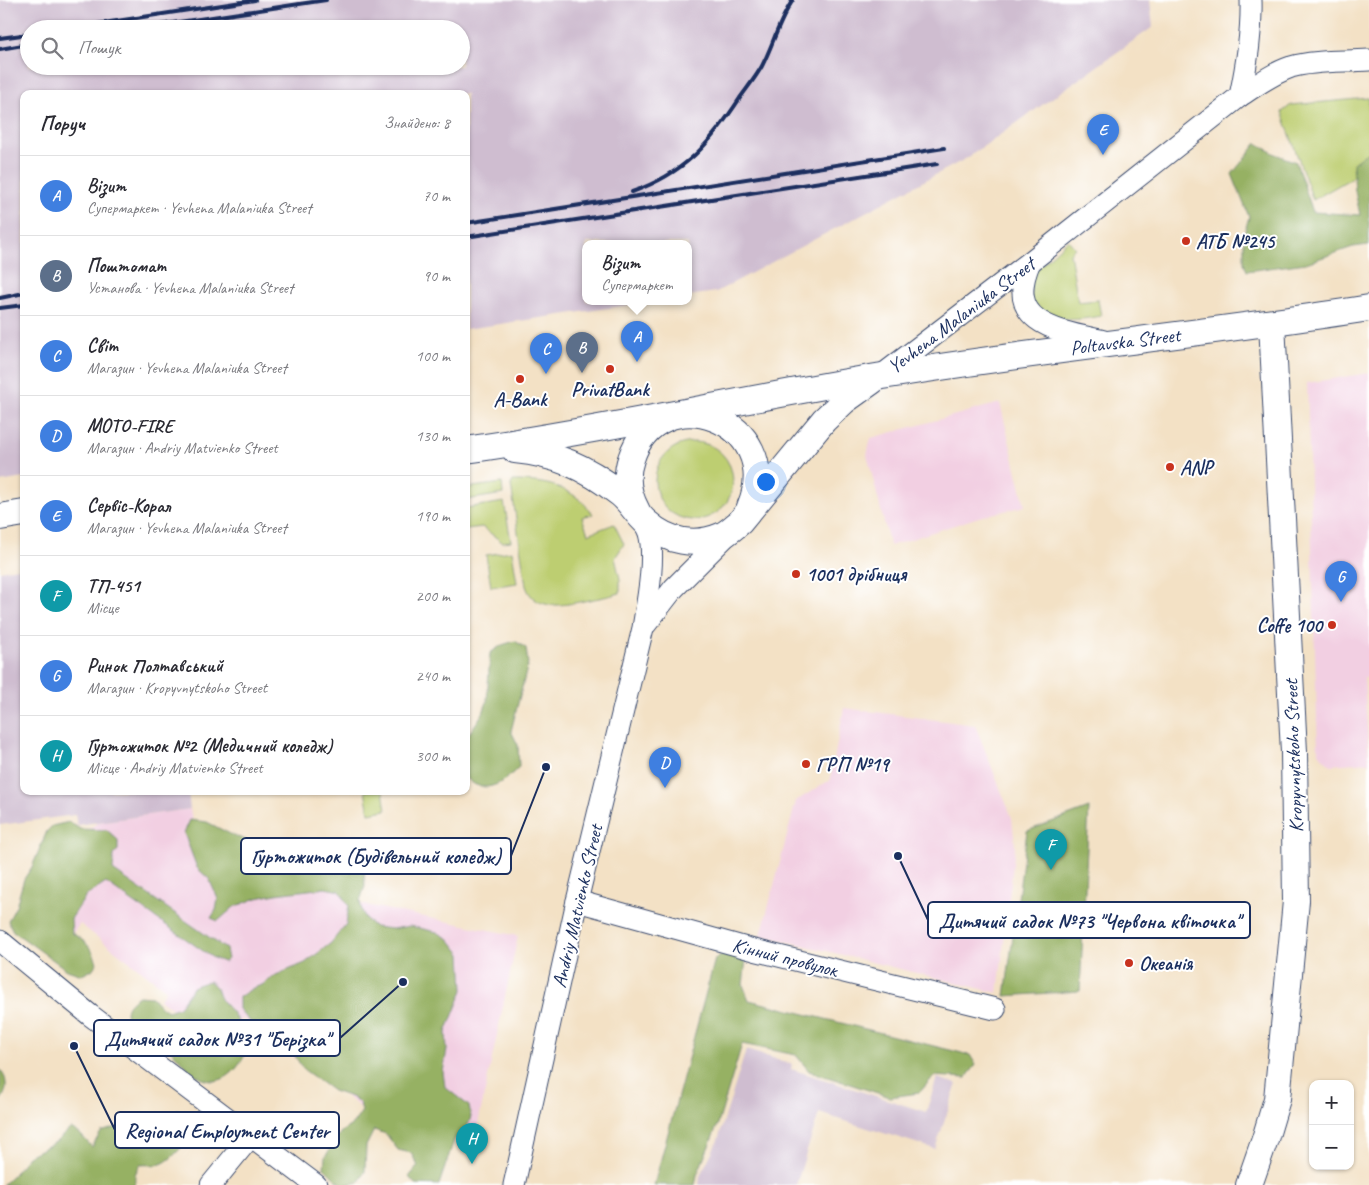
<!DOCTYPE html>
<html lang="uk">
<meta charset="utf-8">
<style>
:root{--surface:#fff;--page:#f2f2f3;--text:#2b2b33;--muted:#7c7c81;--line:#e1e1e2;--accent:#0b8043}
body{margin:0;font-family:Caveat,sans-serif;background:var(--page);color:var(--text)}
.controls{position:absolute;right:15px;bottom:15px;display:grid;overflow:hidden;border-radius:10px;box-shadow:0 1px 4px #0004}
.controls button{width:45px;height:45px;display:grid;place-items:center;padding:0;border:0;border-bottom:1px solid var(--line);background:var(--surface);color:var(--text);font:25px sans-serif}
.you{position:absolute;left:765px;top:481px;width:18px;height:18px;margin:-12px;border:4px solid #fff;border-radius:50%;background:#1a73e8;box-shadow:0 0 0 8px #1a73e833}
.badge{display:grid;place-items:center;width:32px;height:32px;border-radius:50%;background:var(--accent);color:#fff;font-size:16px;font-weight:700}
.pin{position:absolute;translate:-50% -41px;filter:drop-shadow(0 1px 2px #0008)}
.pin::after{content:'';position:absolute;top:26px;width:18px;height:15px;background:inherit;clip-path:polygon(0 0,100% 0,50% 100%)}
.popup{position:absolute;left:582px;top:240px;width:110px;height:65px;box-sizing:border-box;display:grid;place-content:center;border-radius:10px;background:var(--surface);filter:drop-shadow(0 1px 4px #0005);font-size:16px;white-space:nowrap;color:var(--muted)}
.popup b{font-size:19px;color:var(--text)}
.popup::after{content:'';position:absolute;left:50%;top:100%;margin-left:-10px;border:10px solid transparent;border-top-color:var(--surface)}
.list{margin:0;padding:0;list-style:none}
h2{display:flex;justify-content:space-between;align-items:center;height:65px;margin:0;padding:0 20px;font-size:21px}
h2 small{font-size:16px;font-weight:400;color:var(--muted)}
.list li{display:grid;grid-template-columns:32px 1fr auto;gap:15px;align-items:center;box-sizing:border-box;height:80px;padding:0 20px;border-top:1px solid var(--line)}
.list b{display:block;font-size:19px;white-space:nowrap}
.list p{margin:0;font-size:16px;white-space:nowrap;color:var(--muted)}
.list em{font-size:16px;font-style:normal;color:var(--muted)}
.icon{flex:none;width:28px;height:28px;fill:none;stroke:currentColor;stroke-width:2;stroke-linecap:round;stroke-linejoin:round}
.map{position:relative;flex:none;width:1369px;height:1185px;overflow:hidden}
.search{position:absolute;background:var(--surface);box-shadow:0 1px 4px #0004;left:20px;top:20px;width:450px;height:55px;display:flex;align-items:center;gap:12px;box-sizing:border-box;padding:0 18px;border-radius:28px;color:var(--muted);font-size:19px}
.panel{position:absolute;background:var(--surface);box-shadow:0 1px 4px #0004;left:20px;top:90px;width:450px;height:705px;border-radius:10px}
.map>svg:first-child{display:block}
</style>
<div class="map">
<svg width="1369" height="1185" viewBox="0 0 1369 1185">
<rect width="100%" height="100%" fill="#fff"/>
<filter id="ink" filterUnits="userSpaceOnUse"><feTurbulence type="fractalNoise" baseFrequency=".02" numOctaves="2"/><feDisplacementMap in="SourceGraphic" scale="10" xChannelSelector="R" yChannelSelector="G"/><feConvolveMatrix kernelMatrix="1 2 1 2 8 2 1 2 1" color-interpolation-filters="sRGB"/></filter>
<filter id="wash" filterUnits="userSpaceOnUse"><feTurbulence type="fractalNoise" baseFrequency=".0096" numOctaves="4" result="noise"/><feDisplacementMap in="SourceGraphic" scale="20" xChannelSelector="R" yChannelSelector="G"/><feGaussianBlur stdDeviation="1.12" result="paint"/><feColorMatrix in="noise" values="0 0 0 0 0 0 0 0 0 0 0 0 0 0 0 0 0 1.4 0 .05"/><feComposite in="paint" operator="in"/></filter>
<g filter="url(#wash)">
<rect width="100%" height="100%" fill="#f3e1c5"/>
<g fill="#f2cfe2">
<path d="M1369,373V677L1364,678L1369,762L1331,765L1318,753L1307,383Z"/>
<path d="M1000,403L1025,506L979,517L890,546L867,455L871,438Z"/>
<path d="M844,708L975,725L1012,818L1015,847L998,993L761,935L796,801L830,780Z"/>
<path d="M190,809L200,857L336,865L356,903L518,936L475,1138L372,1116L242,1018L211,1057L178,1013L160,999L167,990L80,924L72,934L25,897L72,840L99,822Z"/>
</g>
<g fill="#cfbdd0" fill-rule="evenodd">
<path d="M0,0H1150L1153,27L967,158L716,292L688,296V243H586V301H656L466,329V94H24V478L0,482ZM29,29H461V66H29Z"/>
<path d="M24,567V791H188L190,809L77,825L75,815L0,825V571Z"/>
<path d="M746,1050L792,1064L791,1069L926,1112L937,1078L957,1084L935,1149L819,1113L796,1185H699L700,1176L718,1140Z"/>
</g>
<g fill="#bdce71" stroke="#6c7e68">
<path d="M1369,98V168L1313,200L1282,112L1291,105Z"/>
<path d="M1068,240L1075,248L1070,253L1078,302L1098,300L1101,316C1072,321 1054,324 1031,301V274Z"/>
<circle cx="694" cy="481" r="39"/>
<path d="M513,481C546,481 572,486 593,514L582,517L588,534L614,524L624,544L615,558L620,579V593C610,596 599,598 589,600C568,604 535,614 526,586L511,485Z"/>
<path d="M502,483L503,494L466,500V488Z"/>
<path d="M504,502L511,541L502,542L482,527L466,529V508Z"/>
<path d="M512,551L517,583L491,587L486,555Z"/>
<path d="M365,791H383L386,810L369,813Z"/>
</g>
<g fill="#96b163" stroke="#587060">
<path d="M1257,143L1275,154L1296,162L1313,212L1360,215L1355,191L1353,163L1368,152H1369V245L1353,247L1306,263L1247,271L1244,263V234L1249,217L1232,174Z"/>
<path d="M515,641L526,648L528,664L511,731L518,745L519,767C508,778 493,792 476,785C473,784 469,780 466,778V738L483,713L487,702L490,653L502,645Z"/>
<path d="M1089,808L1080,991L1005,996L1027,831Z"/>
<path d="M190,820L207,822L232,835L262,846L306,851L337,852L355,858L364,867L365,886L360,901L362,911L366,919L375,927L392,929L410,926L437,932L449,939L461,954L463,990L446,1032L447,1050L443,1072L445,1087L469,1106L471,1117L468,1125L454,1140L439,1185L415,1184L409,1177L418,1166L411,1153L398,1150L386,1134L374,1130L366,1146L365,1171L359,1182L344,1185L335,1179L324,1168L325,1157L341,1132L353,1124L362,1111L360,1103L351,1097L333,1091L303,1069L292,1051L282,1038L268,1029L249,1021L239,1009V997L253,988L262,985L276,975L305,963L331,943L346,924L349,906L340,891L325,888L276,894L257,898L234,907L218,921L211,918L216,910L218,899L209,879L197,868L184,833Z"/>
<path d="M69,822L80,829L107,830L118,840V850L114,855L113,870L226,949L228,959L224,962L213,958L106,883L86,896L71,919L72,933C85,941 93,948 97,963L92,970L82,975L67,970L13,931L8,921L16,906L24,879L32,867L47,831L52,826Z"/>
<path d="M731,950L746,960L743,985L749,1000L970,1055L976,1065L966,1078L934,1076L919,1093L890,1097L809,1071L796,1055L742,1044L718,1124L697,1175L695,1185H654L715,959Z"/>
<path d="M209,981C221,989 216,992 223,1002C226,1006 230,1009 233,1013C237,1020 241,1027 244,1033C250,1042 246,1054 241,1062C235,1071 226,1080 214,1081C191,1081 183,1058 166,1047C156,1040 127,1028 126,1013C126,1004 133,1000 139,996L152,997L160,1006L168,1011L179,1007L194,986Z"/>
<path d="M0,1069C8,1078 8,1092 0,1101Z"/>
<path d="M179,1110C188,1115 193,1119 195,1129C188,1140 173,1160 161,1164C155,1166 146,1164 140,1165L135,1174V1185H2L16,1172L28,1156L56,1142L71,1128L80,1134L92,1147L101,1132L123,1125L133,1129L143,1138L152,1141C165,1132 164,1115 179,1110Z"/>
</g>
</g>
<g filter="url(#ink)">
<g fill="none" stroke-linecap="round" stroke-linejoin="round">
<g stroke="#3b4a6d" stroke-width="23">
<g id="minor">
<path d="M1240,96C1247,63 1252,33 1251,0"/>
<path d="M1030,262C1003,324 1058,331 1104,341"/>
<path d="M881,376L1030,262L1240,96C1257,85 1273,73 1291,67C1315,60 1344,62 1369,60"/>
<path d="M646,624L674,588L728,534"/>
<path d="M577,901L754,950L995,1009"/>
<path d="M0,941L90,1015L316,1185"/>
<path d="M211,1185L251,1136"/>
<path d="M514,1185L577,901L643,628C647,603 656,557 649,533C647,527 643,521 640,516"/>
</g>
</g>
<g stroke="#3b4a6d" stroke-width="28">
<g id="major">
<path d="M466,450C606,430 743,399 882,376C1044,349 1207,334 1369,308"/>
<path d="M515,450C556,454 586,467 619,493C630,501 636,514 647,523C668,542 695,547 721,536C728,533 734,527 740,522L824,420L844,401L872,381"/>
<path d="M637,511C628,495 625,476 631,459C658,373 787,420 750,507"/>
<path d="M0,517L24,513"/>
<path d="M1249,1185L1265,1139L1277,1099L1296,901L1294,752L1272,323"/>
</g>
</g>
<use href="#minor" stroke="#fff" stroke-width="21"/>
<use href="#major" stroke="#fff" stroke-width="26"/>
<g stroke="#1b2f5e" stroke-width="4">
<path d="M64,29L255,0"/>
<path d="M133,29L326,0"/>
<path d="M0,38L29,34"/>
<path d="M0,49L29,44"/>
<path d="M632,192C685,173 710,144 740,98C747,88 756,77 762,66C773,45 779,20 793,0"/>
<path d="M466,223L944,148"/>
<path d="M466,237L937,164"/>
<path d="M0,298L24,293"/>
<path d="M0,308L24,305"/>
</g>
</g>
</g>
<g fill="#c8321e" stroke="#fff" stroke-width="2">
<circle cx="1186" cy="241" r="5"/>
<circle cx="610" cy="369" r="5"/>
<circle cx="520" cy="379" r="5"/>
<circle cx="1170" cy="467" r="5"/>
<circle cx="796" cy="574" r="5"/>
<circle cx="1332" cy="625" r="5"/>
<circle cx="806" cy="764" r="5"/>
<circle cx="1129" cy="963" r="5"/>
</g>
<g text-anchor="middle" stroke-width="4" stroke-linejoin="round" paint-order="stroke">
<g font-size="20" font-weight="bold" fill="#1b2f5e" stroke="#fff" text-anchor="start">
<text x="1196" y="248">АТБ №245</text>
<text x="610" y="396" text-anchor="middle">PrivatBank</text>
<text x="520" y="406" text-anchor="middle">A-Bank</text>
<text x="1180" y="474">ANP</text>
<text x="806" y="581">1001 дрібниця</text>
<text x="1322" y="632" text-anchor="end">Coffe 100</text>
<text x="816" y="771">ГРП №19</text>
<text x="1139" y="970">Океанія</text>
</g>
<g font-size="20" fill="#1b2f5e" stroke="#fff">
<text transform="translate(961 315) rotate(-37)" y="7">Yevhena Malaniuka Street</text>
<text transform="translate(1125 341) rotate(-7)" y="7">Poltavska Street</text>
<text transform="translate(1293 756) rotate(-92)" y="7">Kropyvnytskoho Street</text>
<text transform="translate(577 906) rotate(-77)" y="7">Andriy Matvienko Street</text>
<text transform="translate(785 957) rotate(14)" y="7">Кінний провулок</text>
</g>
</g>
<path fill="none" stroke="#1b2f5e" stroke-width="2" d="M546 767L511 856M898 856L928 920M403 982L340 1038M74 1046L115 1130"/>
<g fill="#1b2f5e" stroke="#fff" stroke-width="2">
<circle cx="546" cy="767" r="5"/>
<circle cx="898" cy="856" r="5"/>
<circle cx="403" cy="982" r="5"/>
<circle cx="74" cy="1046" r="5"/>
</g>
<g fill="#fff" stroke="#1b2f5e" stroke-width="2">
<rect x="241" y="838" width="270" height="36" rx="5"/>
<rect x="928" y="902" width="322" height="36" rx="5"/>
<rect x="94" y="1020" width="246" height="36" rx="5"/>
<rect x="115" y="1112" width="224" height="36" rx="5"/>
</g>
<g font-size="21" text-anchor="middle" font-weight="bold" fill="#1b2f5e">
<text x="376" y="863">Гуртожиток (Будівельний коледж)</text>
<text x="1089" y="928">Дитячий садок №73 "Червона квіточка"</text>
<text x="217" y="1046">Дитячий садок №31 "Берізка"</text>
<text x="227" y="1138">Regional Employment Center</text>
</g>
</svg>
<div class="controls">
<button>+</button>
<button>−</button>
</div>
<div class="you"></div>
<div class="pin badge" style="left:637px;top:362px;background:#3f7fe0">A</div>
<div class="popup"><b>Візит</b>Супермаркет</div>
<div class="pin badge" style="left:582px;top:373px;background:#5c6f8a">B</div>
<div class="pin badge" style="left:546px;top:374px;background:#3f7fe0">C</div>
<div class="pin badge" style="left:665px;top:788px;background:#3f7fe0">D</div>
<div class="pin badge" style="left:1103px;top:155px;background:#3f7fe0">E</div>
<div class="pin badge" style="left:1051px;top:870px;background:#0f9aa8">F</div>
<div class="pin badge" style="left:1341px;top:602px;background:#3f7fe0">G</div>
<div class="pin badge" style="left:472px;top:1164px;background:#0f9aa8">H</div>
<div class="search"><svg class="icon" aria-label="search" viewBox="0 0 24 24"><circle cx="10" cy="10" r="6"/><path d="M15 15l6 6"/></svg>Пошук</div>
<section class="panel">
<h2>Поруч<small>Знайдено: 8</small></h2>
<ul class="list">
<li><span class="badge" style="background:#3f7fe0">A</span><div><b>Візит</b><p>Супермаркет · Yevhena Malaniuka Street</p></div><em>70 m</em></li>
<li><span class="badge" style="background:#5c6f8a">B</span><div><b>Поштомат</b><p>Установа · Yevhena Malaniuka Street</p></div><em>90 m</em></li>
<li><span class="badge" style="background:#3f7fe0">C</span><div><b>Світ</b><p>Магазин · Yevhena Malaniuka Street</p></div><em>100 m</em></li>
<li><span class="badge" style="background:#3f7fe0">D</span><div><b>МОТО-FIRE</b><p>Магазин · Andriy Matvienko Street</p></div><em>130 m</em></li>
<li><span class="badge" style="background:#3f7fe0">E</span><div><b>Сервіс-Корал</b><p>Магазин · Yevhena Malaniuka Street</p></div><em>190 m</em></li>
<li><span class="badge" style="background:#0f9aa8">F</span><div><b>ТП-451</b><p>Місце</p></div><em>200 m</em></li>
<li><span class="badge" style="background:#3f7fe0">G</span><div><b>Ринок Полтавський</b><p>Магазин · Kropyvnytskoho Street</p></div><em>240 m</em></li>
<li><span class="badge" style="background:#0f9aa8">H</span><div><b>Гуртожиток №2 (Медичний коледж)</b><p>Місце · Andriy Matvienko Street</p></div><em>300 m</em></li>
</ul>
</section>
</div>
